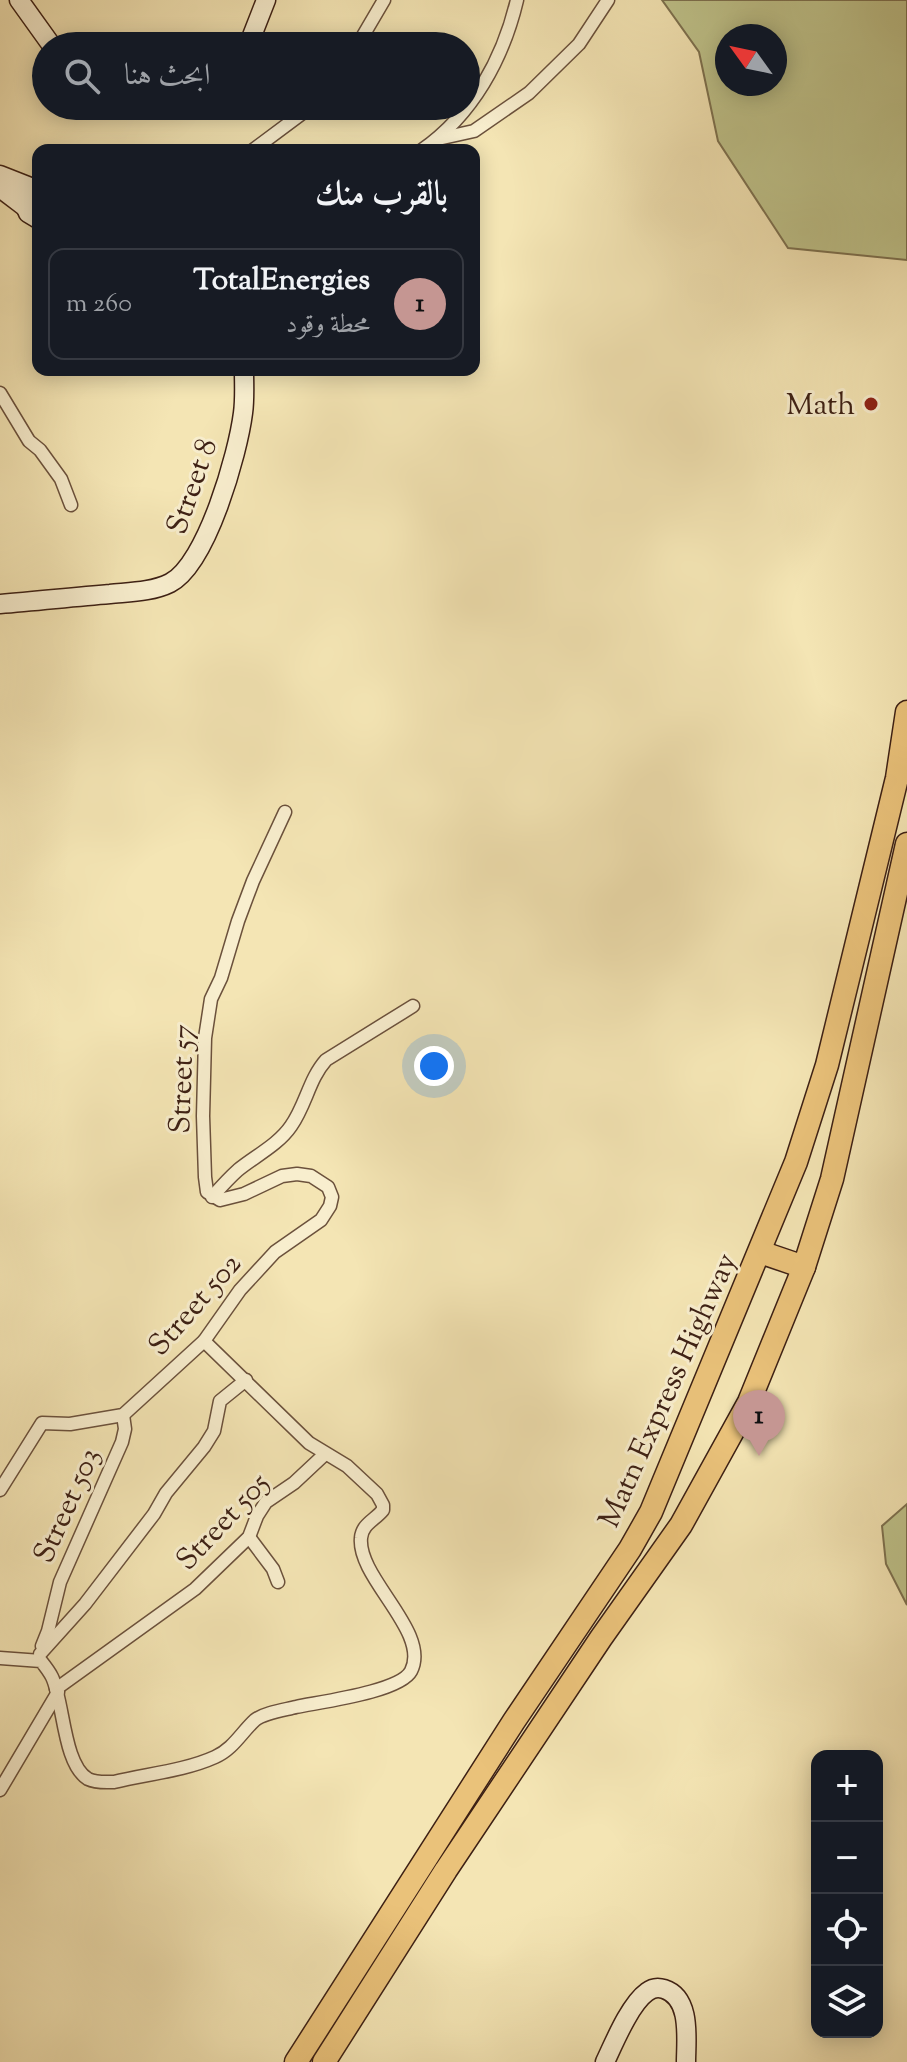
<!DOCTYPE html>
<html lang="ar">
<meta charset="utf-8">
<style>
:root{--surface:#171b24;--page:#20242c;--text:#f1f3f6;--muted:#9ea1a6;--line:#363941;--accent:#c59692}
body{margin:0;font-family:"Sorts Mill Goudy",Amiri,serif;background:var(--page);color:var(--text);direction:rtl}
.controls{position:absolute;right:24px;bottom:24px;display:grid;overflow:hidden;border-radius:16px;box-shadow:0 4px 20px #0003}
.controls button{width:72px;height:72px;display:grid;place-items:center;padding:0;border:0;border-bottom:2px solid var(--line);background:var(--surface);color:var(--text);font:40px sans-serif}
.compass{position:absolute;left:715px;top:24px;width:72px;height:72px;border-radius:50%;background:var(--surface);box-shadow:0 4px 20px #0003;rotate:303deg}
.you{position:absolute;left:434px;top:1066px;width:28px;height:28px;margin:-20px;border:6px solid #fff;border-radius:50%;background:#1a73e8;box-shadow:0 0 0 12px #1a73e833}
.badge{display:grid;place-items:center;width:52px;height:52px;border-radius:50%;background:var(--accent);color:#111;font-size:26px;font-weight:700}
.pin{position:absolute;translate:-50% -66px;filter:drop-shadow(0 2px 4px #0008)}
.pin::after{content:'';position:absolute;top:42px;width:28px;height:24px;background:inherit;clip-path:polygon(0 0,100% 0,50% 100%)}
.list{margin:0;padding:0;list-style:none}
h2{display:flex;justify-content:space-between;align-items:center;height:104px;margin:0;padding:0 32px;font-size:34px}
h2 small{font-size:26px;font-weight:400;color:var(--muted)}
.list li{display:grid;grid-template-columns:52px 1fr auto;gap:24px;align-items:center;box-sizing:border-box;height:112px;margin:0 16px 16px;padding:0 16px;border:2px solid var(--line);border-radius:16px}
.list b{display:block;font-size:30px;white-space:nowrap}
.list p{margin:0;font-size:26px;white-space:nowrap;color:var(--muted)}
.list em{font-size:26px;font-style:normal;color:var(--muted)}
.icon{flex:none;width:44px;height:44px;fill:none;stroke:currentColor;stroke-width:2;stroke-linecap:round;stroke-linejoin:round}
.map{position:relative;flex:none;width:907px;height:2062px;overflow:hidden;direction:ltr}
.search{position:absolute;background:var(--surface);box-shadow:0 4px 20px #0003;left:32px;top:32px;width:448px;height:88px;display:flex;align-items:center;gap:20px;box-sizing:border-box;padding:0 28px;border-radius:44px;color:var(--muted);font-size:30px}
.panel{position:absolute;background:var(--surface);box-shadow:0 4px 20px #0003;left:32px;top:144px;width:448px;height:232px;border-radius:16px;direction:rtl}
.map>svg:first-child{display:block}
</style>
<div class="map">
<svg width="907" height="2062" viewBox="0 0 907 2062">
<rect width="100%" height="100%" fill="#f4e5b4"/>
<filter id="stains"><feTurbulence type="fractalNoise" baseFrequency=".0025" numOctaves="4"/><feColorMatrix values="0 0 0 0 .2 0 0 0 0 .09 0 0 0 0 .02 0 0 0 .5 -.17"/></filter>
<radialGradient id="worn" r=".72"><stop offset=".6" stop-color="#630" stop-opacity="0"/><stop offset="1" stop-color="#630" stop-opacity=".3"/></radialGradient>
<g fill="#bfc38b" stroke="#7e7250" stroke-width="2" fill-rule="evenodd">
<path d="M662,0H907V260L788,248L718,141L699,52ZM727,36H775V84H727Z"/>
<path d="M907,1504V1605L886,1564L882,1526Z"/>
</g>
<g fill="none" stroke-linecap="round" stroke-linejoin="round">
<g stroke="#6b513c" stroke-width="15">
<g id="street">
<path d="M357,46L384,0"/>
<path d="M438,139L474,131L529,93L579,44L608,0"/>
<path d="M253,150L312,106"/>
<path d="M422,150C473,114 503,59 517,0"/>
<path d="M0,393L29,441L40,450L61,479L71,505"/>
<path d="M212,1197C220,1188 229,1178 238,1170C255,1156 278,1145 291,1126C306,1105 309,1079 326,1060L413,1006"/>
<path d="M0,1490L42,1423L70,1424L123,1415L204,1341L240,1290L275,1252L321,1220L330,1206L332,1197L328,1187L311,1176L297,1174L282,1176L244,1194L220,1200L207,1192L205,1177L203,1116L205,1038L211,999L221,978L238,921L253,881L285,812"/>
<path d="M249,1537L273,1569L278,1582"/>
<path d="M42,1646L48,1631L60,1582L122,1442L125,1429L123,1415"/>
<path d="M40,1654L85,1604L154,1514L166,1493L204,1447L214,1431L220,1401L246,1380"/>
<path d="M0,1658L41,1661C45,1666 49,1671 52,1677C64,1702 63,1764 88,1779C96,1783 105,1782 114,1782C146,1774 184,1771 215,1757C233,1749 241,1733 255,1720C264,1713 284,1710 296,1707C319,1702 400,1692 411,1671C431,1632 357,1578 361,1538C362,1524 375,1520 383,1510V1505L377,1494L347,1466L309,1443L204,1341"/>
<path d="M56,1689L195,1589L249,1537L257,1516L266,1502L294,1483L325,1454"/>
<path d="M0,1790L58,1692"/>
</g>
</g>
<g stroke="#3d2014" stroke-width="21">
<g id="secondary">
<path d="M19,0L52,46"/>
<path d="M248,46L266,0"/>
<path d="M0,175L33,188"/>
<path d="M38,186C25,190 22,202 28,213L38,219"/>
<path d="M0,188L25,207"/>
<path d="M0,604C37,601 73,597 110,594C129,592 152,592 170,583C207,564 238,453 243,413C245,399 244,384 244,370"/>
<path d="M605,2062C614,2043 630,2004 647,1992C652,1988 658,1987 664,1989C692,1998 686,2040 686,2062"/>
</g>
</g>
<g stroke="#3d2014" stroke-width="25">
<g id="highway">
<path d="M760,1252L804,1267"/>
<path d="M296,2062L514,1721L630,1549L651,1512L796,1162L827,1065L897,778L907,712"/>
<path d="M324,2062L446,1870L601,1638L681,1525L749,1402L804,1267L832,1179L907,844"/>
</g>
</g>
<use href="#street" stroke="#f8eece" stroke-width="12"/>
<use href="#secondary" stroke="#f8eece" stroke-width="18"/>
<use href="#highway" stroke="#eac27a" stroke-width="22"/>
</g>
<circle fill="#8f2418" stroke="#f8eece" stroke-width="3" cx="871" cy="404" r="8"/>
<g text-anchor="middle" stroke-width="6" stroke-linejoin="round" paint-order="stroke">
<g font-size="30" fill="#3d2014" stroke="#f8eece" text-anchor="end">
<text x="855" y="414">Math</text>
</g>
<g font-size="30" fill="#3d2014" stroke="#f8eece">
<text transform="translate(191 486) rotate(-71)" y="10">Street 8</text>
<text transform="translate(181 1079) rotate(-88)" y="10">Street 57</text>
<text transform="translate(194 1304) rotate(-49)" y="10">Street 502</text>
<text transform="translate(667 1390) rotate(-66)" y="10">Matn Express Highway</text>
<text transform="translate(66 1505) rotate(-66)" y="10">Street 503</text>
<text transform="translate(222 1521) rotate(-47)" y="10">Street 505</text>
</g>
</g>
<rect width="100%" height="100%" filter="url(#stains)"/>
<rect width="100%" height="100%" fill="url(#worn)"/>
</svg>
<div class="controls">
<button>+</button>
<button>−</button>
<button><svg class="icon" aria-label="locate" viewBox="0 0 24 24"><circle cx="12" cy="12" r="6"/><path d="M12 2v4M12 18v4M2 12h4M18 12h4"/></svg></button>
<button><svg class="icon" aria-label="layers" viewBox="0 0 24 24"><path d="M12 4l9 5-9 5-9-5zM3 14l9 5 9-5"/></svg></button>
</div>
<svg class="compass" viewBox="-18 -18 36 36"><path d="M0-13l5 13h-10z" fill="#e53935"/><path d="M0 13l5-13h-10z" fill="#9ea1a6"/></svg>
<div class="you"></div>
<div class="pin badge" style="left:759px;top:1456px">1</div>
<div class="search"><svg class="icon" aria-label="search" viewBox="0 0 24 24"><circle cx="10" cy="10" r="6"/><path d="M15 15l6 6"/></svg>ابحث هنا</div>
<section class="panel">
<h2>بالقرب منك<small></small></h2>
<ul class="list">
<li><span class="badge">1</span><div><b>TotalEnergies</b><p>محطة وقود</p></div><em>260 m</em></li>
</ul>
</section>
</div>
